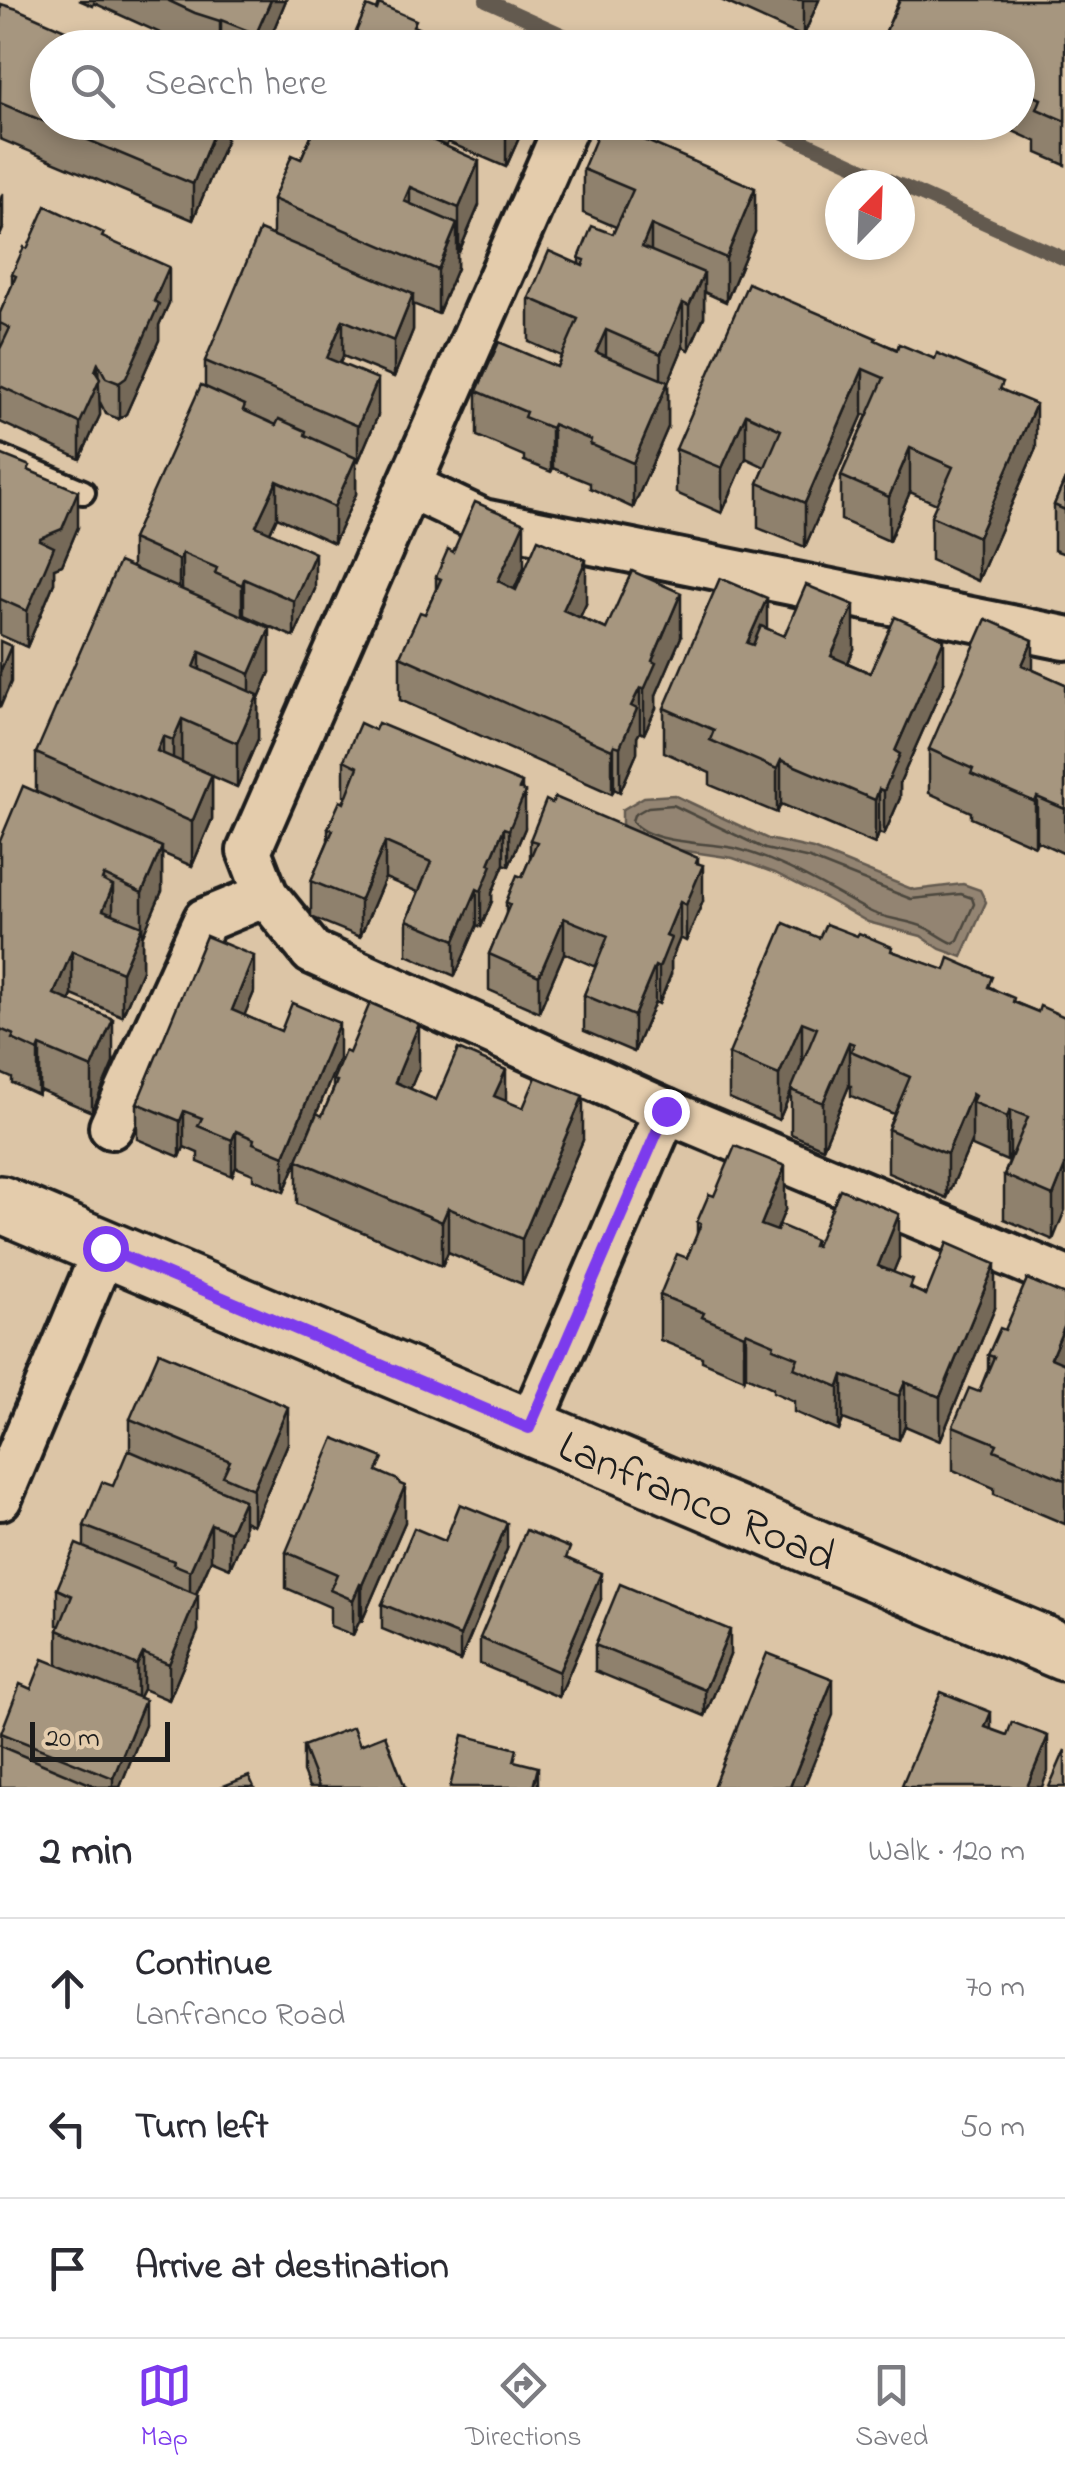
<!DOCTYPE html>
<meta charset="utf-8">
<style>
:root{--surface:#fff;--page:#f2f2f3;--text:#2b2b33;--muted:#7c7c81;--line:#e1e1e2;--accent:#7c3aed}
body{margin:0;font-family:"Indie Flower",sans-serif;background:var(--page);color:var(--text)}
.compass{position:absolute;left:825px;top:170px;width:90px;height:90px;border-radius:50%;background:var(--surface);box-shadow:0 5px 15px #0003;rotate:23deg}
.scale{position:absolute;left:30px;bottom:25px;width:140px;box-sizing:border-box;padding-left:10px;border:5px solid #1c1c1c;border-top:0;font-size:28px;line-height:35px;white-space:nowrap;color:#1c1c1c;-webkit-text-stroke:8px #e4ccac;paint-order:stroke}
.stop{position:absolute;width:30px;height:30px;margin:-22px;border:8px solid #7c3aed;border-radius:50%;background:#fff}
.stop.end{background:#7c3aed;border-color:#fff;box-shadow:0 2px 10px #0008}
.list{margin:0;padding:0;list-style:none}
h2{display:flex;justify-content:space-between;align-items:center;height:130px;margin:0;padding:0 40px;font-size:42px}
h2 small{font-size:32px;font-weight:400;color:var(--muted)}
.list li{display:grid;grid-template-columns:65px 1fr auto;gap:30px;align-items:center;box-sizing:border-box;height:140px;padding:0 40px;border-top:2px solid var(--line)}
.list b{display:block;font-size:38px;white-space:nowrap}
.list p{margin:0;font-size:32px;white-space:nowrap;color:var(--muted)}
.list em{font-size:32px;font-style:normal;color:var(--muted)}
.icon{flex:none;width:55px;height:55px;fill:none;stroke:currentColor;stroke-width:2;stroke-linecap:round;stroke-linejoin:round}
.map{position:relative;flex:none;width:1065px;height:1787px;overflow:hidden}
.search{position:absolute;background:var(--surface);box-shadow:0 5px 15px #0003;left:30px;right:30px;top:30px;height:110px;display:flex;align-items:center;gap:25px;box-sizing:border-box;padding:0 35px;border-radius:55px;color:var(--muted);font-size:38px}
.sheet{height:550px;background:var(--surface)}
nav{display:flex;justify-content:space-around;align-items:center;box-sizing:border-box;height:140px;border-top:2px solid var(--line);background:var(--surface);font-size:28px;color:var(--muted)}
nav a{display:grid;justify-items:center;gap:5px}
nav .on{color:var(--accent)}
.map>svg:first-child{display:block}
</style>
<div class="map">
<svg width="1065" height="1787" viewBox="0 0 1065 1787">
<rect width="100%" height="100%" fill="#dcc5a6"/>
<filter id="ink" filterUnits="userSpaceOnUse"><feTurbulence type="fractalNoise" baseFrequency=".01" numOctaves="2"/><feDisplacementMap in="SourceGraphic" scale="20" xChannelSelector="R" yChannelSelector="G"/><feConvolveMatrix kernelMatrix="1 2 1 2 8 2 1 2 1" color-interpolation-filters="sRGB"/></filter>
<g filter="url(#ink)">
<path fill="#938472" stroke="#635a50" stroke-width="2.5" d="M674,795L768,839L813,849L914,890L963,884L980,890L986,902L962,957L940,949L921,936L868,922L829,900L775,873L733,858L652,846L631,836L622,824V810L644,797Z"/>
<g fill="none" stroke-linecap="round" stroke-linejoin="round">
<path stroke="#4c463e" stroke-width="2.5" d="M673,805L765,849L810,859L911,899L961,894L972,898L974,904L958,940L953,943C943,939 935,932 926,928C907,919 885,920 867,910C824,887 781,860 734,848C707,842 648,844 632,821L634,815L648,807Z"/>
<g stroke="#635a50" stroke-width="14">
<path d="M486,0L592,48"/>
<path d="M760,122L899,185"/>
<path d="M900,185L1065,259"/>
</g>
<g stroke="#1c1c1c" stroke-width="30">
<path id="lane" d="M0,457L83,492"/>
</g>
<g stroke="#1c1c1c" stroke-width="50">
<g id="street">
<path d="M568,122L249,851L266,895L312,952L666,1111L1065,1278"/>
<path d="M409,486L483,521L1065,638"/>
<path d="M111,1127L205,920L266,895"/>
<path d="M529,1428L666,1111"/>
<path d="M0,1498L105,1248"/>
</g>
</g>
<g stroke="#1c1c1c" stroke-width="62">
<path id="secondary" d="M0,1204L1065,1653"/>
</g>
<use href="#lane" stroke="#e4ccac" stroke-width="22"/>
<use href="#street" stroke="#e4ccac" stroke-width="42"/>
<use href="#secondary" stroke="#e4ccac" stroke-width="55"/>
</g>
<g fill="#8f816d" stroke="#1c1c1c" stroke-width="2.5">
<path d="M79,0H286L266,48H193L94,3L93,6Z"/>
<path d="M721,0H819L803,37Z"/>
<path d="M899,0H1065V165L1037,153V142L993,122H1018V48H886V31Z"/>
<path d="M0,5L226,122V141L193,220L0,139Z"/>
<path d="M317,122H526L506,167L448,142L446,146L479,205L459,252H457V268L438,314L413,304V330L394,377L343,356L340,363L378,415L358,462L356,461V494L334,543L277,517L270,533L315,589L294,637L244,615L270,672L258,700V739L237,787L212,776V819L192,866L162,853V891L142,936V970L122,1016L72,995L70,1001L113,1063L92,1112L40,1090L38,1095L12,1083V1078L0,1073V841L36,791V753L132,567V539L205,387V361L273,236V199L301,159Z"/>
<path d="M969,122H986L983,128Z"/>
<path d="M583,169L755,232L726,302L704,292V317L689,350L683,347L668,383V427L633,508L590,488V483L553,468L551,472L524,461V456L477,436V391L557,367L561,356L529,342V298L579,264V258L613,234L616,227L583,213Z"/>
<path d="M104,238L169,303L159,325V340L126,414L119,419L106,414L100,402V415L80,459L0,422V313L12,286V274L27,249Z"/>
<path d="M876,341L1003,390L1036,448L978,581L931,560V516L937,504L910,492L889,541L841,520V476L867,415L863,414L805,547L758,528V483L765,467L746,458L722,513L676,493V449Z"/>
<path d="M0,454L30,471L78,527L62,565L54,568V583L27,647L0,635Z"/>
<path d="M1065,479V554L1054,550V505Z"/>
<path d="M453,552L524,567L514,589L586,604L580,617L606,629L681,637L656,695V708L644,734L640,732L637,737V753L620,792L614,789L612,794L400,700V656L425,614L436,589V577Z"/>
<path d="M767,629L784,636L854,649L848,663L870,673L944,683L900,782V798L884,835L879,833L875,844L781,804L777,813L710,785V773L664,752V708Z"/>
<path d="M1033,670L1065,684V854L1037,841L1035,846L971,818V812L929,793V749Z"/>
<path d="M344,760L522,790L525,828L509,866L504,864L492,893V901L481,927L477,925L455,976L407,955V920L418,892L385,878L360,937L311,917V881L328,841V828L346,797L344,796Z"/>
<path d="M530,840L698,863L703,901L686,941L680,938L671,960V974L659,1004L655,1002L634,1052L584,1031V995L596,967L564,953L539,1012L489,990V954L506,915V902L522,877L530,858Z"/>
<path d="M819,938L892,951L992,988L1014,1002L1038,1012L1065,1017L1053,1240L1004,1219V1175L1012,1155L1010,1154L1007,1161L972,1146V1140L947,1198L888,1173V1129L894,1114L851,1096V1086H849L823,1148L791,1134V1092L779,1120L729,1098V1054Z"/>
<path d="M254,992L244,1015L339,1059L284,1192L253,1179V1174L236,1167L232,1176L198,1162V1153L184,1147L180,1157L137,1139V1103Z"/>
<path d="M419,1068L410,1089L436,1100L506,1101L583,1140L522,1284L448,1252L442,1266L297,1204V1160L322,1116L333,1090V1080Z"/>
<path d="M714,1196L785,1210L776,1231L815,1246L899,1258L893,1272L913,1289L926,1295L995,1308L940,1441L905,1426L899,1440L843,1419L839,1431L794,1412V1401L773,1392V1388L746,1376L744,1379L702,1361V1357L660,1340V1295L687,1258L697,1235V1222Z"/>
<path d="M1065,1295V1524L994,1494V1488L953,1470V1426L979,1392L988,1369V1355L1005,1330Z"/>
<path d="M130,1419L288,1443L253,1525L244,1521V1536L230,1568L211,1560L196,1595L198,1631L169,1700L143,1689L139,1697L145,1725L120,1787H0L1,1733L31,1689L58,1665V1630L60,1626L57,1625V1589L84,1547V1526L113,1486L130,1451Z"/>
<path d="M383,1474L405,1522L362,1621L360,1620L353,1635L330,1626V1607L286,1588V1552Z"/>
<path d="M507,1549L460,1661L382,1629V1604Z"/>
<path d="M570,1560L601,1599L559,1697L480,1664V1638Z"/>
<path d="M595,1645L730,1655L705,1716L595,1671Z"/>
<path d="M360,1745L405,1787H309L303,1772V1746Z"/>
</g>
<g fill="#746959" stroke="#1c1c1c" stroke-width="2.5">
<path d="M271,0H286L266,48H256V34Z"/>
<path d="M803,0H819L803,37Z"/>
<path d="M221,20V48H220V21Z"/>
<path d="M218,122H226V141L193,220V184Z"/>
<path d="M437,122H448V142L430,183V139Z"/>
<path d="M526,122L506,167V123Z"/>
<path d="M479,161V205L459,252V208Z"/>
<path d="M410,187V231L404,201Z"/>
<path d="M755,188V232L726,302V258Z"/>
<path d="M3,193V229L0,236V200Z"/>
<path d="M457,224V268L438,314V270Z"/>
<path d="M651,225V269L642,247Z"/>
<path d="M169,267V303L159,325V340L126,414L119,419V383Z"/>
<path d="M704,273V317L689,350V306Z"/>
<path d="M413,294V330L394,377V341Z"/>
<path d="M683,303V347L668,383V427L633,508V463L661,398V354Z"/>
<path d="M343,320V356L327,394V358Z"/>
<path d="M606,330V375L596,352Z"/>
<path d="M98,363L100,415L80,459V423Z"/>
<path d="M863,369V414L805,547V503Z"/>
<path d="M378,379V415L358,462V426Z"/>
<path d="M1036,404V448L978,581V537Z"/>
<path d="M746,414V458L722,513V468Z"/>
<path d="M553,424V468L551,472V428Z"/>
<path d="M910,448V492L889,541V497Z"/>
<path d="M356,458V494L334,543V507Z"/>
<path d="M277,481V517L256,562V526Z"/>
<path d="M78,491V527L62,565L54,568V583L27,647V611L39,540Z"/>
<path d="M524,523V567L498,625V581Z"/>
<path d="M182,553V589L179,596V560Z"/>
<path d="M315,553V589L294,637V601Z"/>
<path d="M586,560V604L563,654V610Z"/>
<path d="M244,579V615L242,621V585Z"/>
<path d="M681,593V637L656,695V708L644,734V690L652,661Z"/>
<path d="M767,598V642L747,687V643Z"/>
<path d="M854,605V649L831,700V656Z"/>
<path d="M270,628V672L258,700V739L237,787V743L250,714V674Z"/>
<path d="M944,639V683L900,782V798L884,835V791L895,751Z"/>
<path d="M1033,640V684L1022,665Z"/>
<path d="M11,646V682L0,708V672Z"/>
<path d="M200,652V696L194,667Z"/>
<path d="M640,688V732L637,737V753L620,792V747L631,706Z"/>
<path d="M182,719V763L173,784V740Z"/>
<path d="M163,736V780L157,751Z"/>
<path d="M614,745V789L612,794V750Z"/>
<path d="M781,760V804L777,813V769Z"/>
<path d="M212,775V819L192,866V822Z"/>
<path d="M522,783V800L525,792V828L509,866V830Z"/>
<path d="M879,789V833L875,844V800Z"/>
<path d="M1037,797V841L1035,846V802Z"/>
<path d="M504,828V864L492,893V901L481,927V891L489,864Z"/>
<path d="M385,842V878L360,937V901Z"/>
<path d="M162,847V891L142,937V893Z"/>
<path d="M698,858V876L703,865V901L686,941V905Z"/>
<path d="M104,875V908L113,886V930L103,954L102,880Z"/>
<path d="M477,889V925L455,976V940Z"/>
<path d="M680,902V938L671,960V974L659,1004V968L666,936Z"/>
<path d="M564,918V953L539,1012V976Z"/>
<path d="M142,926V970L122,1016V972Z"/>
<path d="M72,951V995L54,1038V994Z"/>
<path d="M254,956V992L232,1046V1010Z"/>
<path d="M655,966V1002L634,1052V1016Z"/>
<path d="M113,1019V1063L92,1112V1068Z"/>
<path d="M802,1022V1066L779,1120V1075Z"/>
<path d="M339,1023V1059L284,1192V1156Z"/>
<path d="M419,1024V1068L395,1126V1082Z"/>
<path d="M849,1042V1086L823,1148V1103Z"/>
<path d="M40,1046V1090L38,1095V1051Z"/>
<path d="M506,1070V1114L494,1096Z"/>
<path d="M972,1094V1140L947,1198V1154Z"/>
<path d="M583,1096V1140L522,1284V1239Z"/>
<path d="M1010,1110V1154L1007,1161V1117Z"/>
<path d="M184,1111V1147L180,1157V1121Z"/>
<path d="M236,1131V1167L232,1176V1140Z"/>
<path d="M785,1166V1210L761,1269V1225Z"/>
<path d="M1065,1166V1210L1053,1240V1196Z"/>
<path d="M448,1208V1252L442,1266V1222Z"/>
<path d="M899,1214V1258L878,1310V1266Z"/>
<path d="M995,1264V1308L940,1441V1397Z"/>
<path d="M1065,1325V1369L1051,1358Z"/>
<path d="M746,1332V1376L744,1379V1335Z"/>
<path d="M843,1375V1419L839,1431V1387Z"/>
<path d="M905,1382V1426L899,1440V1396Z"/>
<path d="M288,1407V1443L253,1525V1489Z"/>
<path d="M405,1486V1522L362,1621V1585Z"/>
<path d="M244,1500V1536L230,1568V1532Z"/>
<path d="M507,1523V1549L460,1661V1636Z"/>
<path d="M211,1524V1560L190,1607V1571Z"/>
<path d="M601,1573V1599L559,1697V1672Z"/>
<path d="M360,1584V1620L353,1635V1600Z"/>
<path d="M198,1595V1631L169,1700V1664Z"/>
<path d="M730,1630V1655L705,1716V1690Z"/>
<path d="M143,1653V1689L137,1701V1665Z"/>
<path d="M833,1679V1715L804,1787H790Z"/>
<path d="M145,1700V1725L120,1787H113V1778Z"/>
<path d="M991,1712V1748L985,1727Z"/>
<path d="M1048,1736V1772L1042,1787H1027Z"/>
<path d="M538,1767V1787H533Z"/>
</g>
<g fill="#a6967f" stroke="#1c1c1c" stroke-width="2.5">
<path d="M167,0H271L256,34L221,20L220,21L195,13Z"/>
<path d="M900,0H1065V121L1037,109L1041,99L1018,89V48H903L907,40L886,31Z"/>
<path d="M1,4L17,9L106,48H48V122H218L193,184L0,103Z"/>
<path d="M379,4L416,20L413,26L447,41L449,36L477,48H349L367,6L377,10Z"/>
<path d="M317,122H437L430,139L479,161L459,208L410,187L404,201L457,224L438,270L273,199L292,155L301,159Z"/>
<path d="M603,122L755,188L726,258L651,225L642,247L704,273L689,306L683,303L661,354L606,330L596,352L668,382L633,463L590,444L591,440L553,424L551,428L524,417L526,412L477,391L499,342L557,367L578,319L529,298L549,251L583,266L585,260L579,258L592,226L613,234L633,190L583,169Z"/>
<path d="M46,206L104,233L102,237L169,267L154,301L159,304L126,378L119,383L106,378L98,363L95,371L100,379L80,423L0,386V349L10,328L0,323V313L16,276L12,274L24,247L27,249Z"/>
<path d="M260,230L413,294L394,341L343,320L327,358L378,379L358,426L205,361Z"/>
<path d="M748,283L876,338L875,340L897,350L899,344L935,359L937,353L1003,382L1000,389L1036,404L978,537L931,516L953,467L910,448L889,497L841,476L884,378L863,369L805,503L758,483L781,430L746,414L722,468L676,449Z"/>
<path d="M201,385L245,405L243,410L276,425L279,419L306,431L305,435L356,458L334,507L277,481L256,526L315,553L294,601L244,579L242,585L215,573L217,568L182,553L179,560L132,539Z"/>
<path d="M0,454L30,466L28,470L78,491L62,529L40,538L39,540L54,547L27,611L0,599Z"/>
<path d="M1065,479V510L1054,505Z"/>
<path d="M475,502L524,523L498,581L516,590L538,539L586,560L563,610L606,629L632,571L681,593L652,661L656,663L644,690L640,688L631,706L637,709L620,747L614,745L612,750L400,656L420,612L425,614L441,579L436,577L448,549L453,552Z"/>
<path d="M119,562L270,628L250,674L200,652L194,667L258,695L237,743L182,719L173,740L163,736L157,751L212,775L192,822L36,753Z"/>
<path d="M720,578L767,598L747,643L753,645L761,626L784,636L806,585L854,605L831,656L870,673L895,617L944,639L895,751L900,754L884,791L879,789L875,800L781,760L777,769L710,740L714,730L664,708Z"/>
<path d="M986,619L1033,640L1022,665L1065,684V809L1037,797L1035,802L971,774L973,769L929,749Z"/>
<path d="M0,641L11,646L0,672Z"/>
<path d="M360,723L375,730L378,723L522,783L519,789L525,792L509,830L504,828L489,864L492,865L481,891L477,889L455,940L407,920L431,862L385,842L360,901L311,881L333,830L328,828L340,801L344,803L358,767L344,760Z"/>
<path d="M23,786L162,847L142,893L104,875L102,880L113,886L103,910L142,926L122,972L72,951L54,994L113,1019L92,1068L40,1046L38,1051L12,1039L14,1035L0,1029V841Z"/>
<path d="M555,797L698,858L696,863L703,865L686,905L680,902L666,936L671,938L659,968L655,966L634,1016L584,995L608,936L564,918L539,976L489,954L510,904L506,902L517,875L522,877L537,842L530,840L546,800L552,803Z"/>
<path d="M784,923L819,938L826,924L857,936L859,933L892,947L891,951L945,970L949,958L992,977L988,987L1014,998L1013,1002L1038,1012L1040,1006L1065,1017V1166L1053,1196L1004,1175L1028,1117L1010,1110L1007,1117L972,1102L975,1096L972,1094L947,1154L888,1129L910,1077L851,1051L854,1044L849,1042L823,1103L791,1090L817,1028L802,1022L779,1075L729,1054Z"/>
<path d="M206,936L254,956L232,1010L281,1031L292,1003L339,1023L284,1156L253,1143L254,1139L236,1131L232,1140L198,1126L202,1118L184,1111L180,1121L137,1103Z"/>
<path d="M370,1003L419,1024L395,1082L436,1100L458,1049L506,1070L494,1096L523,1108L536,1077L583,1096L522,1239L448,1208L442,1222L297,1160L317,1113L322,1116L337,1081L333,1080L345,1051L349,1053Z"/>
<path d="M735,1146L785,1166L761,1225L777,1231L780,1225L815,1240L813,1246H816L840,1189L899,1214L878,1266L913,1280L910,1288L926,1295L947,1243L995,1264L940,1397L905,1382L899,1396L843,1375L839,1387L794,1368L798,1358L773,1348L774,1344L746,1332L744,1335L702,1317L704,1313L660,1295L677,1254L687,1258L701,1224L697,1222L709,1194L714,1196Z"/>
<path d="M1027,1279L1065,1295V1325L1051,1358L1065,1364V1480L994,1450L997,1444L953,1426L969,1388L979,1392L994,1357L988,1355L1000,1328L1005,1330Z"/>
<path d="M159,1352L288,1407L253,1489L223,1476L230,1461L130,1419Z"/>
<path d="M334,1438L383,1458L377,1471L398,1480L400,1484L405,1486L362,1585L360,1584L353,1600L330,1590L337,1574L286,1552Z"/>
<path d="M128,1450L244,1500L230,1532L211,1524L190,1571L173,1564L174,1561L84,1526L102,1482L113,1486Z"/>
<path d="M460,1504L507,1523L460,1636L382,1604L414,1528L445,1541Z"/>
<path d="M526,1530L570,1548L566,1558L601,1573L559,1672L480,1638Z"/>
<path d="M76,1544L198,1595L169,1664L143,1653L137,1665L58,1630L72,1596L57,1589Z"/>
<path d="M620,1584L730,1630L705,1690L595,1645Z"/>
<path d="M767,1653L833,1679L790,1787H713Z"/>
<path d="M43,1659L145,1700L113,1778L1,1733L20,1684L31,1689Z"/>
<path d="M941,1692L991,1712L985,1727L1007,1735L1012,1722L1048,1736L1027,1787H907L902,1785Z"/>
<path d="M353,1727L360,1745L385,1735L405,1787H319L303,1746Z"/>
<path d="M463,1735L517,1749L514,1761L538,1767L533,1787H450Z"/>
<path d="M0,1746L97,1787H0Z"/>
<path d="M1065,1750V1787H1049Z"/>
<path d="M249,1776L254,1787H221Z"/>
</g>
</g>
<g fill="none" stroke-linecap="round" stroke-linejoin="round" filter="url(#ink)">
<path stroke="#7c3aed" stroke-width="12" d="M105,1248L529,1428L666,1111"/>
</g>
<g text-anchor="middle" stroke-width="10" stroke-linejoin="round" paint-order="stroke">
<g font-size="45" fill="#1c1c1c" stroke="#e4ccac">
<text transform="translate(698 1499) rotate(23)" y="16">Lanfranco Road</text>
</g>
</g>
</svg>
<svg class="compass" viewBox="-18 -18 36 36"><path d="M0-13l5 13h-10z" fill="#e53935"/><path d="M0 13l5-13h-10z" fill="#7c7c81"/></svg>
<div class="scale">20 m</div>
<div class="stop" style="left:105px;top:1248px"></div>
<div class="stop end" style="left:666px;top:1111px"></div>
<div class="search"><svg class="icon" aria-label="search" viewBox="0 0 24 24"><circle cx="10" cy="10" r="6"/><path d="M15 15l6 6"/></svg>Search here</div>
</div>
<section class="sheet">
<h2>2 min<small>Walk · 120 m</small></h2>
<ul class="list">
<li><svg class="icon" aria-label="ahead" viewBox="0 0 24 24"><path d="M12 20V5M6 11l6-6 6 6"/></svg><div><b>Continue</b><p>Lanfranco Road</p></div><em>70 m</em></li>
<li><svg class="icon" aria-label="left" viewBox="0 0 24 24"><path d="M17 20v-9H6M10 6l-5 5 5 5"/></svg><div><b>Turn left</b></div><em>50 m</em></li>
<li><svg class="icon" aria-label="arrive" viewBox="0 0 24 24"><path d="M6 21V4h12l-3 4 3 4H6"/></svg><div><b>Arrive at destination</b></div></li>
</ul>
</section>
<nav>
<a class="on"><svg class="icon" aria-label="map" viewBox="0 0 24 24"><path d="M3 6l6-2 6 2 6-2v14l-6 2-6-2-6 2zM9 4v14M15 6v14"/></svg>Map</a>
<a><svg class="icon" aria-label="directions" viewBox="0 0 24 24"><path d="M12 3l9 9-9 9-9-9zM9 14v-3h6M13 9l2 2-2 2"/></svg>Directions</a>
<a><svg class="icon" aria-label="saved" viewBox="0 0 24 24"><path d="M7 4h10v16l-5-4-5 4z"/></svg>Saved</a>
</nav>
